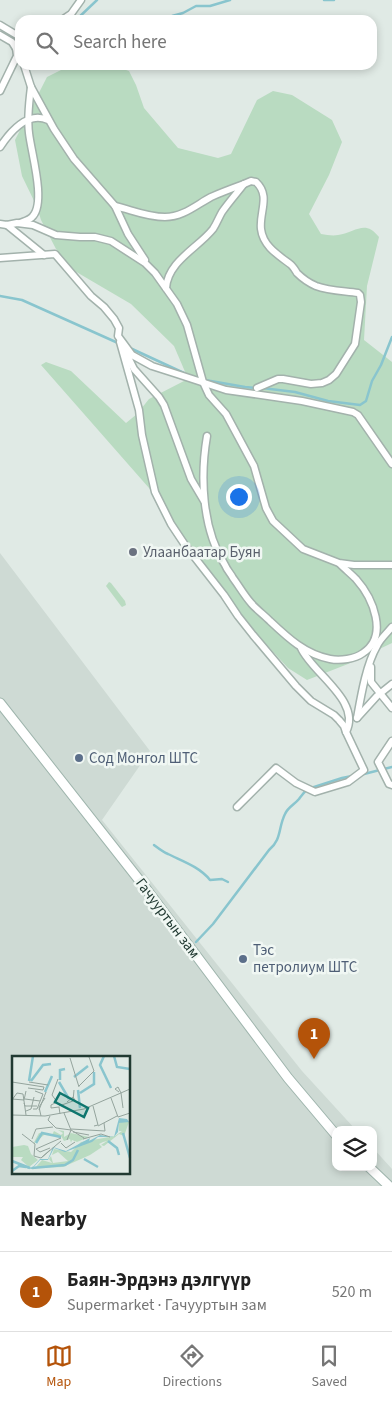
<!DOCTYPE html>
<meta charset="utf-8">
<style>
:root{--surface:#fff;--page:#f6f6f6;--text:#222;--muted:#767676;--line:#e0e0e0;--accent:#b45309}
body{margin:0;font-family:"Source Sans 3",sans-serif;background:var(--page);color:var(--text)}
.controls{position:absolute;right:15px;bottom:15px;display:grid;overflow:hidden;border-radius:10px;box-shadow:0 2px 8px #0003}
.controls button{width:45px;height:45px;display:grid;place-items:center;padding:0;border:0;border-bottom:1px solid var(--line);background:var(--surface);color:var(--text);font:25px sans-serif}
.you{position:absolute;left:238px;top:496px;width:18px;height:18px;margin:-12px;border:4px solid #fff;border-radius:50%;background:#1a73e8;box-shadow:0 0 0 8px #1a73e833}
.badge{display:grid;place-items:center;width:32px;height:32px;border-radius:50%;background:var(--accent);color:#fff;font-size:16px;font-weight:700}
.pin{position:absolute;translate:-50% -41px;filter:drop-shadow(0 1px 2px #0008)}
.pin::after{content:'';position:absolute;top:26px;width:18px;height:15px;background:inherit;clip-path:polygon(0 0,100% 0,50% 100%)}
.list{margin:0;padding:0;list-style:none}
h2{display:flex;justify-content:space-between;align-items:center;height:65px;margin:0;padding:0 20px;font-size:21px}
h2 small{font-size:16px;font-weight:400;color:var(--muted)}
.list li{display:grid;grid-template-columns:32px 1fr auto;gap:15px;align-items:center;box-sizing:border-box;height:80px;padding:0 20px;border-top:1px solid var(--line)}
.list b{display:block;font-size:19px;white-space:nowrap}
.list p{margin:0;font-size:16px;white-space:nowrap;color:var(--muted)}
.list em{font-size:16px;font-style:normal;color:var(--muted)}
.icon{flex:none;width:28px;height:28px;fill:none;stroke:currentColor;stroke-width:2;stroke-linecap:round;stroke-linejoin:round}
.map{position:relative;flex:none;width:392px;height:1186px;overflow:hidden}
.search{position:absolute;background:var(--surface);box-shadow:0 2px 8px #0003;left:15px;right:15px;top:15px;height:55px;display:flex;align-items:center;gap:12px;box-sizing:border-box;padding:0 18px;border-radius:15px;color:var(--muted);font-size:19px}
.sheet{height:145px;background:var(--surface)}
nav{display:flex;justify-content:space-around;align-items:center;box-sizing:border-box;height:70px;border-top:1px solid var(--line);background:var(--surface);font-size:14px;color:var(--muted)}
nav a{display:grid;justify-items:center;gap:2px}
nav .on{color:var(--accent)}
.map>svg:first-child{display:block}
</style>
<div class="map">
<svg width="392" height="1186" viewBox="0 0 392 1186">
<rect width="100%" height="100%" fill="#e0eae5"/>
<path fill="#cedad4" fill-rule="evenodd" d="M0,553L150,751L102,820L302,1071L356,1130H336V1167H373V1148L392,1169V1186H0ZM14,1057H129V1172H14Z"/>
<g fill="#b9dbc1">
<path d="M71,65H112L129,71L136,85L144,108L178,148L218,158L231,154L257,100L273,91L292,95L332,120L342,142L329,175L309,214L321,234C327,235 333,236 338,235C356,232 365,219 379,237L367,286L364,340L392,362V643L348,664L307,680L288,668L229,604L199,564L149,488L41,365L46,362L71,371L126,423L137,414L149,399L184,381L186,374L174,346L131,304L73,270L56,249L41,220L37,207L22,176L15,140L47,77Z"/>
<path d="M109,582L111,583L125,601L126,605L122,607L121,606L106,586Z"/>
</g>
<g fill="none" stroke-linecap="round" stroke-linejoin="round">
<g stroke="#89c5ce" stroke-width="2.5">
<path d="M324,0H334"/>
<path d="M76,20L97,0"/>
<path d="M137,20L156,19L172,16L183,13L196,6H210L230,0"/>
<path d="M0,296L22,300L118,343"/>
<path d="M130,348L184,373"/>
<path d="M205,380L245,387L257,388"/>
<path d="M262,388L295,392L328,401L360,405L366,401L372,381L381,365L392,337"/>
<path d="M360,775L392,767"/>
<path d="M311,788L342,778L352,776"/>
<path d="M154,845C158,848 163,852 168,854C182,861 200,867 210,880L222,879L228,882"/>
<path d="M196,942L213,924L269,850C282,839 278,828 285,814C288,807 294,805 299,799C301,796 304,793 306,790"/>
</g>
<g stroke="#a3b2ac" stroke-width="9">
<g id="street">
<path d="M62,20L71,14L81,0"/>
<path d="M0,25L20,37"/>
<path d="M0,35L12,42L17,50"/>
<path d="M24,65L31,87L54,129L74,159L115,206L128,234L145,260"/>
<path d="M0,91L15,60L17,56L16,47"/>
<path d="M0,147C10,132 28,111 48,120"/>
<path d="M244,184L251,181L256,182C271,196 259,212 261,229C263,246 278,255 290,264C293,266 295,270 297,273C302,278 309,283 316,286C329,291 345,291 358,293L360,295L361,302L355,344L336,374L329,380L322,383L311,384L283,379H278L257,388"/>
<path d="M115,206C132,210 147,217 165,217C183,217 196,205 211,197C222,192 233,188 244,184C237,193 229,202 222,212C219,217 217,223 213,229C198,248 168,261 166,288"/>
<path d="M20,223C25,221 30,220 33,216C46,201 31,152 29,133C27,118 29,103 31,87"/>
<path d="M0,224L7,225L17,223L33,225L56,235L80,237H95L111,241L145,263L155,273L177,304L187,325L203,382L209,395L226,414L254,466L266,508L273,521L303,549L339,563L354,565H392"/>
<path d="M7,225L44,255"/>
<path d="M0,258L55,254L91,296L104,307L114,319L119,328L118,336L132,355L152,366L177,374L226,390L302,401L353,412L358,415L392,464"/>
<path d="M120,342L139,410L142,435L155,492L171,524L185,545L224,595L238,616L253,635L296,686L311,701L334,715L339,720L344,726L346,732L364,770L348,782L315,792L296,783L276,768L237,807"/>
<path d="M126,353L134,369L159,397L164,405L191,479L204,501"/>
<path d="M207,436C200,477 202,529 225,565C227,570 231,574 233,578C239,586 244,595 251,603C256,609 264,615 270,621C288,638 305,654 330,659C340,661 355,659 363,653C389,636 373,598 356,579C351,574 345,569 340,564"/>
<path d="M301,648C312,673 362,701 346,732"/>
<path d="M371,667V682L392,708"/>
<path d="M357,718C361,696 366,665 377,646C380,639 387,633 392,627"/>
<path d="M357,718L377,696L392,684"/>
<path d="M392,741L378,762L389,784L392,785"/>
</g>
</g>
<g stroke="#9fb5ad" stroke-width="11">
<g id="secondary">
<path d="M0,703L147,890L288,1078L336,1135"/>
<path d="M369,1167L389,1186"/>
</g>
</g>
<use href="#street" stroke="#fff" stroke-width="6"/>
<use href="#secondary" stroke="#fff" stroke-width="9"/>
</g>
<circle fill="#6b7280" stroke="#f0f7f3" stroke-width="2" cx="133" cy="552" r="5"/>
<g fill="#5c6f8a" stroke="#f0f7f3" stroke-width="2">
<circle cx="79" cy="758" r="5"/>
<circle cx="243" cy="959" r="5"/>
</g>
<g text-anchor="middle" stroke-width="5" stroke-linejoin="round" paint-order="stroke">
<g font-size="15" fill="#5b616d" stroke="#f0f7f3" text-anchor="start">
<text x="143" y="557">Улаанбаатар Буян</text>
</g>
<g font-size="15" fill="#4e5e75" stroke="#f0f7f3" text-anchor="start">
<text x="89" y="763">Сод Монгол ШТС</text>
<text x="253" y="955">Тэс<tspan x="253" dy="17">петролиум ШТС</tspan></text>
</g>
<g font-size="15" fill="#213a32" stroke="#f0f7f3">
<text transform="translate(168 918) rotate(53)" y="5">Гачууртын зам</text>
</g>
</g>
<g transform="translate(12 1056)">
<rect width="118" height="118" fill="#e0eae5"/>
<path d="M112,65L117,66L112,80L107,78L92,90L89,89L95,85L91,86L87,88L90,91L78,99L51,111L23,112L30,104L40,107L37,103L39,100L41,107L56,105L46,96L40,99L42,93L59,96L69,86L103,80L110,75H107V67ZM46,74L52,75V81L59,77L77,81L65,86L60,84L59,87L58,83L52,85L49,80L32,79L21,88L27,77L40,79L42,75L49,79L51,77ZM12,89L16,90L19,98L35,91L19,98L26,104L17,111L9,104L11,101H0V91Z" fill="#b9dbc1"/>
<path d="M107,62L115,63L117,66L107,67L106,76L102,81H86L80,86L53,96L42,92L36,104H28L20,113L14,112L21,111L28,103H36L41,91L54,95L78,82L77,85L88,79L102,81Z" fill="#89c5ce"/>
<path fill="none" stroke="#89c5ce" stroke-width="2.5" d="M92,0L88,9L99,32M102,0L105,11L118,13M62,21L76,10M48,24V14L53,13M17,25L21,0M19,25L31,9L39,8M47,26L57,43M66,34L68,52M33,36L40,20M68,37L82,28V16M111,77L118,102M96,85L105,92L107,99M24,87L30,77L49,81M72,103L86,111M0,105L18,112M20,112L53,109L61,104L66,94M0,115L7,110L14,111"/>
<path fill="none" stroke="#94a49d" stroke-width="1" d="M58,2L67,31M0,26L32,31M17,26L36,29M67,30L82,15L77,1M16,32L31,34L32,31M107,36L103,33L106,31L109,37L111,52M99,42L106,61L118,57M0,43L12,44L14,35M13,43L28,45M0,44L5,37L11,38L14,59M55,46L61,41L65,47M12,47L13,50H25M39,49V52L47,51L48,58M39,49L45,46L40,39L46,23M47,50L61,45L62,34M81,50L86,69L82,70M21,53H25L31,38L23,35M27,54L34,36M14,55L19,53L22,41M52,57L59,74L55,84M0,59L33,60L72,53L118,33M29,60L27,51L33,42M38,60L36,64L44,72L59,74M86,70L105,60M59,73L93,75L92,67M59,74L72,82M61,76L77,79M10,78L23,88L22,100L29,102M20,83L24,73L41,71M71,83L89,78L98,81M49,87L54,92L63,86M24,93L49,82M24,93L28,96L38,92M38,94L29,102L49,85"/>
<path fill="#0f766e" fill-opacity="0.15" stroke="#0f766e" stroke-width="2.5" d="M48,37L76,52L72,61L43,46Z"/>
<rect width="118" height="118" fill="none" stroke="#213a32" stroke-width="2.5"/>
</g>
</svg>
<div class="controls">
<button><svg class="icon" aria-label="layers" viewBox="0 0 24 24"><path d="M12 4l9 5-9 5-9-5zM3 14l9 5 9-5"/></svg></button>
</div>
<div class="you"></div>
<div class="pin badge" style="left:314px;top:1059px">1</div>
<div class="search"><svg class="icon" aria-label="search" viewBox="0 0 24 24"><circle cx="10" cy="10" r="6"/><path d="M15 15l6 6"/></svg>Search here</div>
</div>
<section class="sheet">
<h2>Nearby<small></small></h2>
<ul class="list">
<li><span class="badge">1</span><div><b>Баян-Эрдэнэ дэлгүүр</b><p>Supermarket · Гачууртын зам</p></div><em>520 m</em></li>
</ul>
</section>
<nav>
<a class="on"><svg class="icon" aria-label="map" viewBox="0 0 24 24"><path d="M3 6l6-2 6 2 6-2v14l-6 2-6-2-6 2zM9 4v14M15 6v14"/></svg>Map</a>
<a><svg class="icon" aria-label="directions" viewBox="0 0 24 24"><path d="M12 3l9 9-9 9-9-9zM9 14v-3h6M13 9l2 2-2 2"/></svg>Directions</a>
<a><svg class="icon" aria-label="saved" viewBox="0 0 24 24"><path d="M7 4h10v16l-5-4-5 4z"/></svg>Saved</a>
</nav>
